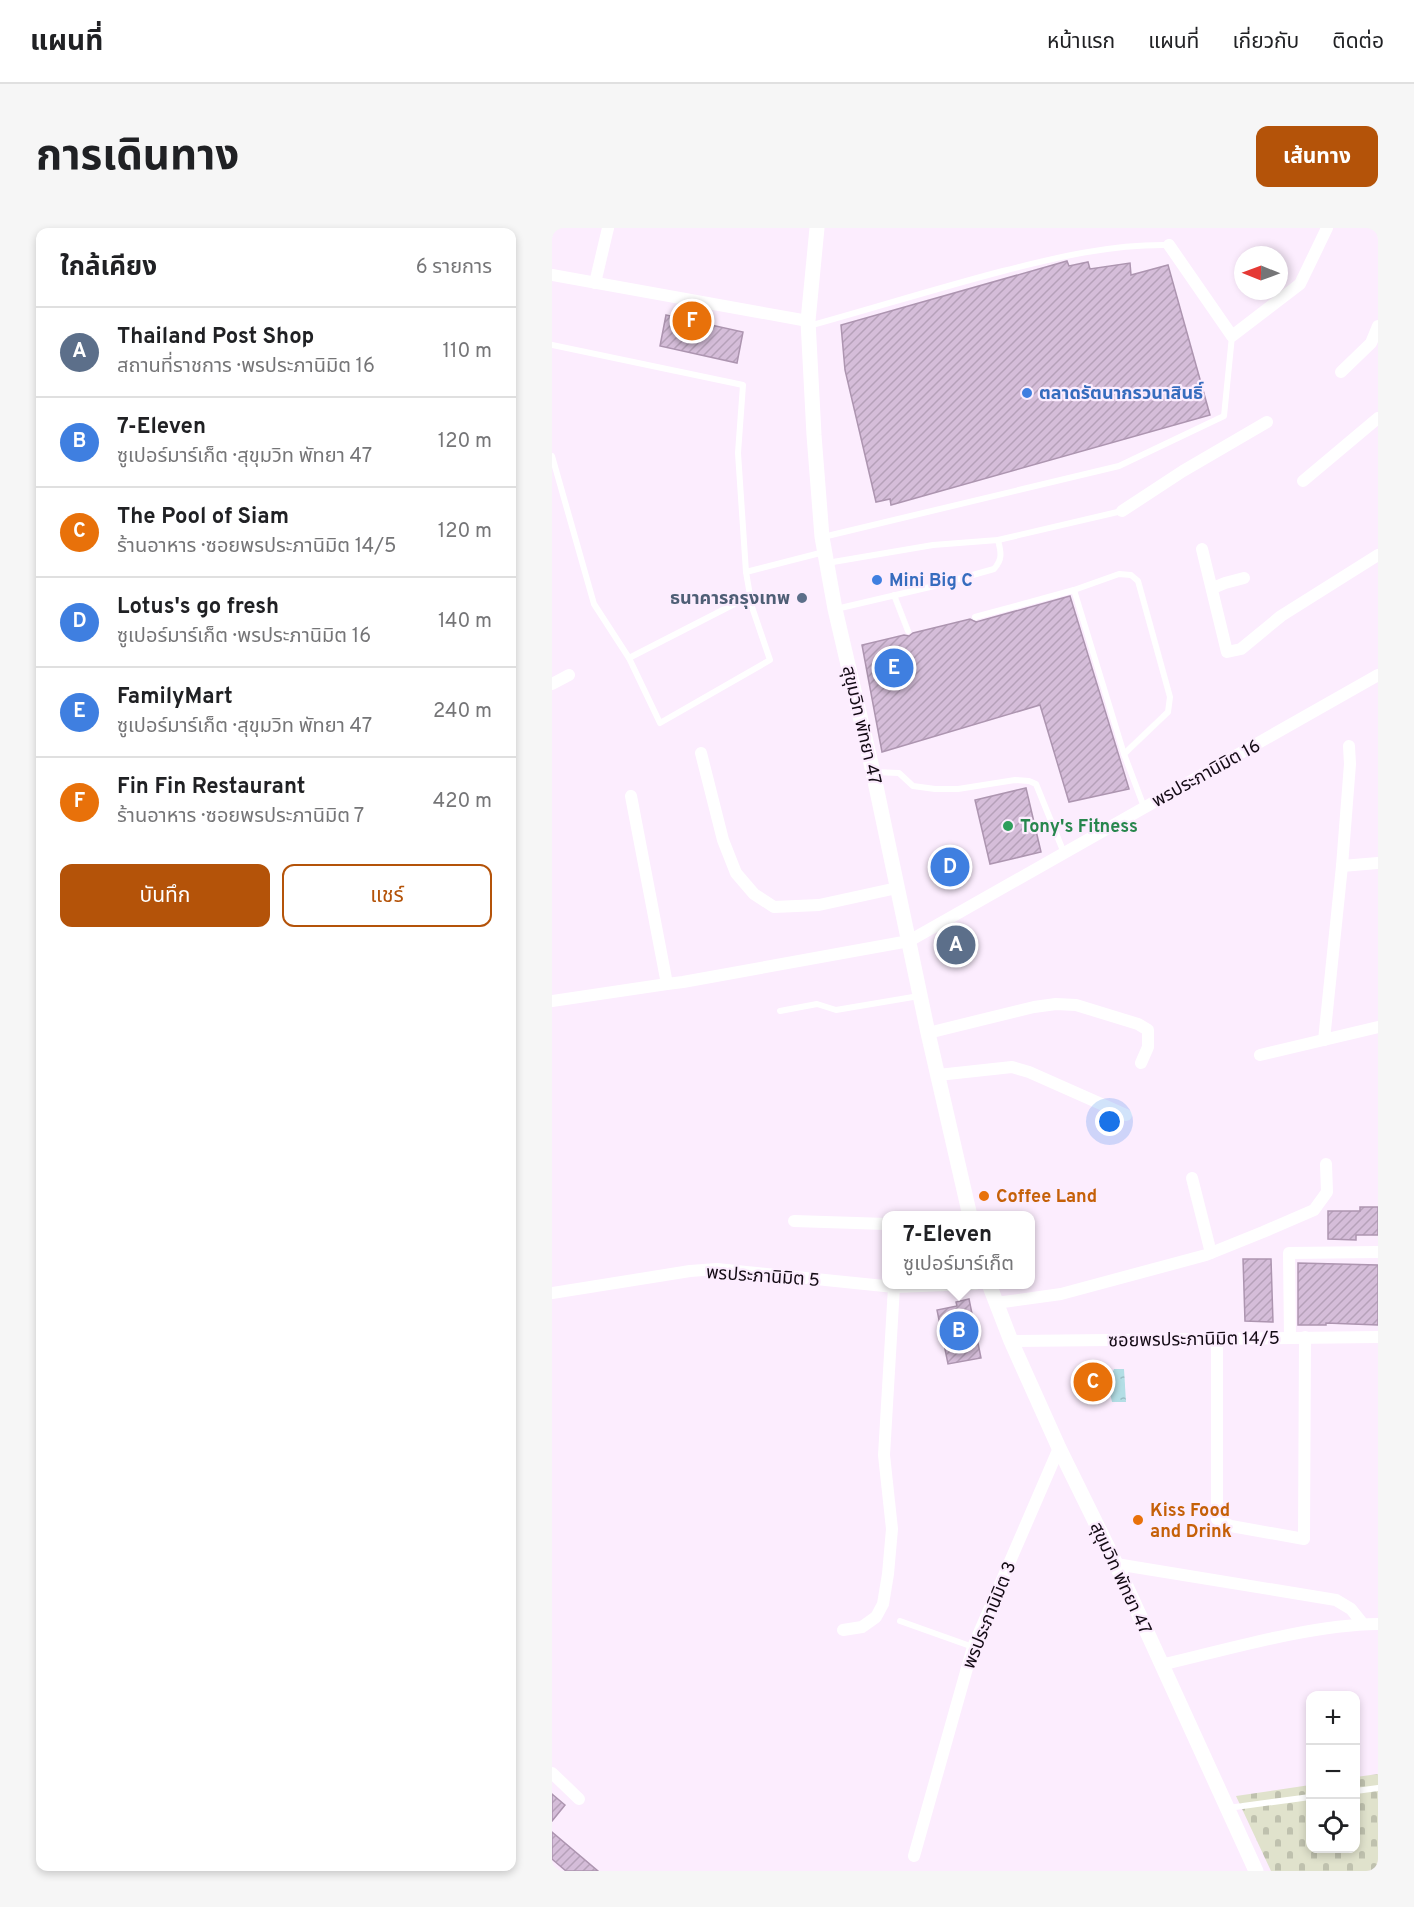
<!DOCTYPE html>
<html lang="th">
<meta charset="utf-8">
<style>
:root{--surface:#fff;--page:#f6f6f6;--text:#202124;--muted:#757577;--line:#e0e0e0;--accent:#b45309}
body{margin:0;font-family:Overpass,"Noto Sans Thai",sans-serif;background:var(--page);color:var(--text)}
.controls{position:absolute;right:18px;bottom:18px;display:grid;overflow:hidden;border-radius:12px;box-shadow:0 3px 9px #0003}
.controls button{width:54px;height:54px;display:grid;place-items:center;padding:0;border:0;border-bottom:2px solid var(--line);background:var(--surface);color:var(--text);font:30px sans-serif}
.compass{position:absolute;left:682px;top:18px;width:54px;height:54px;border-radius:50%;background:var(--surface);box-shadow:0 3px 9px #0003;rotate:271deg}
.you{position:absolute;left:558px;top:894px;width:21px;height:21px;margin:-15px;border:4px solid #fff;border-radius:50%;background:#1a73e8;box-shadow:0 0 0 9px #1a73e833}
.badge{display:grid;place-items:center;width:39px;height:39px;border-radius:50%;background:var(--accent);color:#fff;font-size:20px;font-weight:700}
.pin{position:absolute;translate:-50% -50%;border:3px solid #fff;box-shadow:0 2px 6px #0006}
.popup{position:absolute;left:330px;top:983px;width:153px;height:78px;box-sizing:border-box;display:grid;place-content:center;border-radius:12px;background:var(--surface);filter:drop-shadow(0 2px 4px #0005);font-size:20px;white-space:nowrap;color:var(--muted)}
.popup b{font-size:22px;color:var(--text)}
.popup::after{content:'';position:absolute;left:50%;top:100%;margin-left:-12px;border:12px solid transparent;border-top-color:var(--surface)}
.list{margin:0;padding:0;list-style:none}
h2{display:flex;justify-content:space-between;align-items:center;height:78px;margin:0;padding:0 24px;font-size:26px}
h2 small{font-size:20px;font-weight:400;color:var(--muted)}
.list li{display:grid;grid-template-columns:39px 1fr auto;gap:18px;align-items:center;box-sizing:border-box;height:90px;padding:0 24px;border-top:2px solid var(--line)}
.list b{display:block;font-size:22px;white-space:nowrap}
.list p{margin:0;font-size:20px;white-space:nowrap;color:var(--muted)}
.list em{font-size:20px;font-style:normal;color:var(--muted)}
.actions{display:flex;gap:12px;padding:18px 24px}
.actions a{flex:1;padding:14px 0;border:2px solid var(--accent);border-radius:12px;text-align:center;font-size:21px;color:var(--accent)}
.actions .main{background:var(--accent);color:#fff}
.icon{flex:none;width:33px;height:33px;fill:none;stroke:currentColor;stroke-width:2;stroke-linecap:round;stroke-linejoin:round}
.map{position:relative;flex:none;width:826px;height:1643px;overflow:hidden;border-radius:12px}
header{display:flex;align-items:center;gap:36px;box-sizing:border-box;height:84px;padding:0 30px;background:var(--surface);border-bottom:2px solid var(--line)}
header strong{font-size:28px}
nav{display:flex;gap:33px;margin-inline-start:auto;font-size:21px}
.intro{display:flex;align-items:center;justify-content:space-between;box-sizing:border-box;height:144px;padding:0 36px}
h1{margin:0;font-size:42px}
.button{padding:15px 27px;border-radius:12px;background:var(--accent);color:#fff;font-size:21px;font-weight:700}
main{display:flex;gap:36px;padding:0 36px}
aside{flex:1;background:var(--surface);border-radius:12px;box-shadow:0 3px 9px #0003}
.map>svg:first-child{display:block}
</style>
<header>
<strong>แผนที่</strong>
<nav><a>หน้าแรก</a><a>แผนที่</a><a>เกี่ยวกับ</a><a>ติดต่อ</a></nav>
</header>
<div class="intro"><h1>การเดินทาง</h1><a class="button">เส้นทาง</a></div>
<main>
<aside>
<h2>ใกล้เคียง<small>6 รายการ</small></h2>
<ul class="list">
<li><span class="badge" style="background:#5c6f8a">A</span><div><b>Thailand Post Shop</b><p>สถานที่ราชการ · พรประภานิมิต 16</p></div><em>110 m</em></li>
<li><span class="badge" style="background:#3f7fe0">B</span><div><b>7-Eleven</b><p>ซูเปอร์มาร์เก็ต · สุขุมวิท พัทยา 47</p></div><em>120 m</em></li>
<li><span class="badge" style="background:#e8710a">C</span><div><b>The Pool of Siam</b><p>ร้านอาหาร · ซอยพรประภานิมิต 14/5</p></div><em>120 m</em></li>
<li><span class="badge" style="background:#3f7fe0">D</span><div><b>Lotus's go fresh</b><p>ซูเปอร์มาร์เก็ต · พรประภานิมิต 16</p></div><em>140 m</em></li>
<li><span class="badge" style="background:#3f7fe0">E</span><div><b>FamilyMart</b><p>ซูเปอร์มาร์เก็ต · สุขุมวิท พัทยา 47</p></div><em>240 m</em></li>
<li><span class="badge" style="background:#e8710a">F</span><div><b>Fin Fin Restaurant</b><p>ร้านอาหาร · ซอยพรประภานิมิต 7</p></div><em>420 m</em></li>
</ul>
<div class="actions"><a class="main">บันทึก</a><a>แชร์</a></div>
</aside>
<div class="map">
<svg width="826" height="1643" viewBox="0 0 826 1643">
<defs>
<pattern id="cemetery-stones" width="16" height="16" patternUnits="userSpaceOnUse" patternTransform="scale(1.5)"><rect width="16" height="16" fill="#e0e2cc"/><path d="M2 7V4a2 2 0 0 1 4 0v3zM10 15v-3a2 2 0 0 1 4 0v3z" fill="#bfc1ae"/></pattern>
<pattern id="water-ripples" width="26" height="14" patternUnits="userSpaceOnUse" patternTransform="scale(1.5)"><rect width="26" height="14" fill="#b3dee5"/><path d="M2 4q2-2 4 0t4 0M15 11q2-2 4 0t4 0" fill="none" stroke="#99bdc4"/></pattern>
<pattern id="building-hatch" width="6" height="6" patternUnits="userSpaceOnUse" patternTransform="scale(1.5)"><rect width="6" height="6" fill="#d5bdd9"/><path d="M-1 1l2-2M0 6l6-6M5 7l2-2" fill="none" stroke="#b6a1b9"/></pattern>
</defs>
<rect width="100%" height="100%" fill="#fcedfe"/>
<path fill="url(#cemetery-stones)" d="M826,1546V1643H719L684,1568L758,1557V1620H804V1549Z"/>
<path fill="url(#water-ripples)" d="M562,1141H572L574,1174H560C557,1161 556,1154 562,1141Z"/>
<g fill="url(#building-hatch)" stroke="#ad95b0" stroke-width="1.5">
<path d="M515,33L517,38L536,34L538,41L578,35L579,47L616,37L658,187L339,277L338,271L324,274L293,142L289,97Z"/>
<path d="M114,87L191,104L185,135L108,118Z"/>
<path d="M518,368L577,561L517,574L488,477L330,524L310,417L352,407L357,408L361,405L418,391L424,394Z"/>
<path d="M474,560L489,624L438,636L423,572Z"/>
<path d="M808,979H826V1007H804V1012L776,1011V983H808Z"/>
<path d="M691,1031H719L721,1094L693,1093Z"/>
<path d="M746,1035L826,1037V1097L774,1095V1097H746Z"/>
<path d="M417,1071L429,1130L396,1136L385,1082L405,1078L404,1074Z"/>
<path d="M545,1139L553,1164L537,1169L529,1144Z"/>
<path d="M0,1566L13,1577L0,1593Z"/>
<path d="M0,1604L46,1643H14L0,1631Z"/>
</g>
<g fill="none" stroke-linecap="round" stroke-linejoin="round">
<g stroke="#fff" stroke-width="6">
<path d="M257,98C322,80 386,60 451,43C506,29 560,16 617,17"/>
<path d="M0,117L191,157L186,225L194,344L200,379L218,432L108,495L77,430L42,376L0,228"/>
<path d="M271,309L567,238L672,188L680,108"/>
<path d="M275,335L381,317L446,312L570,283"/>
<path d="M194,344L272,324"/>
<path d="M522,362L567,346L579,347L586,353L618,469L616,484L572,526"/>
<path d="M342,367L356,403"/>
<path d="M284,381L378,359L442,341C451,331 449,324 446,312"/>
<path d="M423,389L522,362L572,526L592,579"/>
<path d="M77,430L198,368"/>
<path d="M322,544L347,545L361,558L383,561H406L463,552L477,553L484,556L512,625"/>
<path d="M228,783L265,776L284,782L367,768"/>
<path d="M348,1393L421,1419"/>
<path d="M804,1563L826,1560"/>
<path d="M676,1580L758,1569"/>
</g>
<g stroke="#fff" stroke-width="12">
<path d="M617,17L680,108L748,56L775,0"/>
<path d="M0,47L256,93"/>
<path d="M43,55L56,0"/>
<path d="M789,144L819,115L826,98"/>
<path d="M751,253L826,190"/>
<path d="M570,283L631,243L715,194"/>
<path d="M650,321L675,424L689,421L729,388L826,327"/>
<path d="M661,360L673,355L692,350"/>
<path d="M0,456L17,447"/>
<path d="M149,525L171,612L184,645L202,666L222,679L267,677L345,660"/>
<path d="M79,568L115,756L131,754L357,713L826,447"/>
<path d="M790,638L826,635"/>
<path d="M0,773L115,756"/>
<path d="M376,805L482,779L504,776L524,777L586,796L596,802V819L589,835"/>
<path d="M772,812L790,638L798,536L797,518"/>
<path d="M708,827L826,799"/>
<path d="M386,847L460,839L477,844L574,887"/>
<path d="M640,950L659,1025"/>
<path d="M242,993L335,996"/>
<path d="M0,1065L138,1043L165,1041L342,1059L423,1056"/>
<path d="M444,1075L509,1066L654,1027L711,1004L762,982L775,964L774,936"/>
<path d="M738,1110L737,1025L826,1024"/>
<path d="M665,1111V1291L679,1298L752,1311L753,1109"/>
<path d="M459,1113L826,1109"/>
<path d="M564,1336L784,1372L799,1381L811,1396"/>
<path d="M291,1402L310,1399L324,1389L331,1376L336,1346L340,1301L332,1227L342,1059"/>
<path d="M609,1437C677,1421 757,1397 826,1396"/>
<path d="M0,1545L27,1571"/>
<path d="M362,1628L421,1419L507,1220"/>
</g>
<g stroke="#fff" stroke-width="15">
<path d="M265,0L256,93L262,207L270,309L283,381L321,544L376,805L418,988"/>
<path d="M437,1056L459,1113L507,1220L564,1336L704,1643"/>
</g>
</g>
<g fill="#3f7fe0" stroke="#fcedfe" stroke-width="2">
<circle cx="475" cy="165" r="6"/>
<circle cx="325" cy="352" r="6"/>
</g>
<circle fill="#5c6f8a" stroke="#fcedfe" stroke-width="2" cx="250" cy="370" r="6"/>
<circle fill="#2e9e5b" stroke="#fcedfe" stroke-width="2" cx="456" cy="598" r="6"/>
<g fill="#e8710a" stroke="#fcedfe" stroke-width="2">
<circle cx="432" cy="968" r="6"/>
<circle cx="586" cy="1292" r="6"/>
</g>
<g text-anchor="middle" stroke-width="4.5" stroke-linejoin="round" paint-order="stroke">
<g font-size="18" font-weight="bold" fill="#366cbe" stroke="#fcedfe" text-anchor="start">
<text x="487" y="171">ตลาดรัตนากรวนาสินธิ์</text>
<text x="337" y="358">Mini Big C</text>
</g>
<g font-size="18" font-weight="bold" fill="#4e5e75" stroke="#fcedfe" text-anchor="end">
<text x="238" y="376">ธนาคารกรุงเทพ</text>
</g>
<g font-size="18" fill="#130a14" stroke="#fcedfe">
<text transform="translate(310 497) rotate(77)" y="6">สุขุมวิท พัทยา 47</text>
<text transform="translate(654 545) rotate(-29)" y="6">พรประภานิมิต 16</text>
<text transform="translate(211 1048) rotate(4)" y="6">พรประภานิมิต 5</text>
<text transform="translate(642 1111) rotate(-1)" y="6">ซอยพรประภานิมิต 14/5</text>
<text transform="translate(569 1350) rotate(65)" y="6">สุขุมวิท พัทยา 47</text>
<text transform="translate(437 1387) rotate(-68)" y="6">พรประภานิมิต 3</text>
</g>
<g font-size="18" font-weight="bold" fill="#27864d" stroke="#fcedfe" text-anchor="start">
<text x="468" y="604">Tony's Fitness</text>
</g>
<g font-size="18" font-weight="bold" fill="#c56008" stroke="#fcedfe" text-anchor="start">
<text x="444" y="974">Coffee Land</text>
<text x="598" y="1288">Kiss Food<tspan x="598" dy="21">and Drink</tspan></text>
</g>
</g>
</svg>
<div class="controls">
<button>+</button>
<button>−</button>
<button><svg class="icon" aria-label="locate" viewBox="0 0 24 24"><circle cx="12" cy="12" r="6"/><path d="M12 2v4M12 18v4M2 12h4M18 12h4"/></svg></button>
</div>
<svg class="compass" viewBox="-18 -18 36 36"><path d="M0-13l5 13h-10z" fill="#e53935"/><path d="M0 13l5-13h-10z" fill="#757577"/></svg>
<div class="you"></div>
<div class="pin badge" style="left:404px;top:717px;background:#5c6f8a">A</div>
<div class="pin badge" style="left:407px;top:1103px;background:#3f7fe0">B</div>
<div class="popup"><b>7-Eleven</b>ซูเปอร์มาร์เก็ต</div>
<div class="pin badge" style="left:541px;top:1154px;background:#e8710a">C</div>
<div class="pin badge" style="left:398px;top:639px;background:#3f7fe0">D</div>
<div class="pin badge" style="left:342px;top:440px;background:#3f7fe0">E</div>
<div class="pin badge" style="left:140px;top:93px;background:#e8710a">F</div>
</div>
</main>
